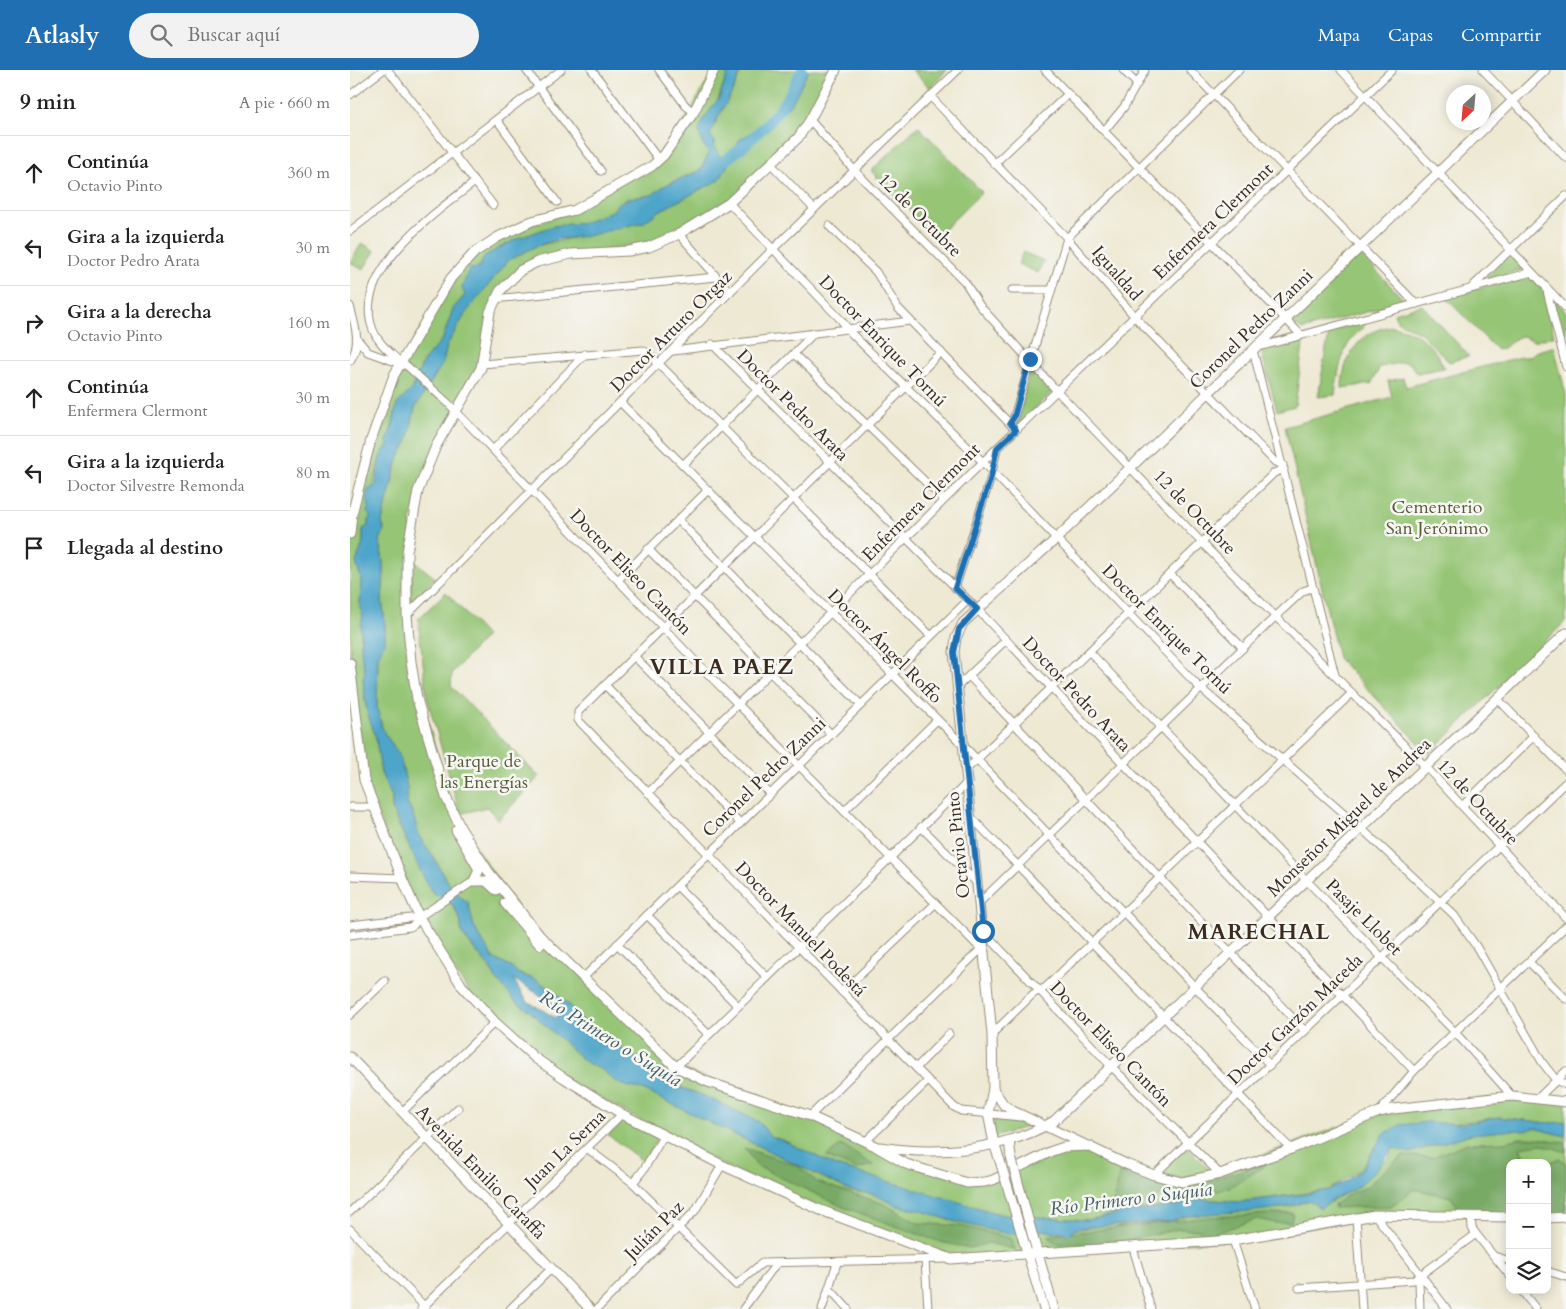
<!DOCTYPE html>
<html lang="es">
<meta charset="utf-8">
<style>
:root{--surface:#fff;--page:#f2f2f2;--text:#222;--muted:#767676;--line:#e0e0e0;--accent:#1f6fb2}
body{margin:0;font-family:Cardo,serif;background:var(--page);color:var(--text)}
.controls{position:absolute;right:15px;bottom:15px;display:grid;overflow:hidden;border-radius:10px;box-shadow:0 2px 12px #0003}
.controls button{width:45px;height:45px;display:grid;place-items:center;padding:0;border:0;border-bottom:1px solid var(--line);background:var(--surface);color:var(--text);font:25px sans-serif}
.compass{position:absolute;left:1096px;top:15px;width:45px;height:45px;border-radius:50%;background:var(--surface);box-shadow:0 2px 12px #0003;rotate:206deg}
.stop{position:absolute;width:15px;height:15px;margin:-11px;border:4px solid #1f6fb2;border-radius:50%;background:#fff}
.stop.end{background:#1f6fb2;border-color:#fff;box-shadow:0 1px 5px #0008}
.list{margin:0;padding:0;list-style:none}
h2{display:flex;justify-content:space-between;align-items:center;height:65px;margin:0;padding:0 20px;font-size:21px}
h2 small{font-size:16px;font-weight:400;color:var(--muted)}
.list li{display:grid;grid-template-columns:32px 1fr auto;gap:15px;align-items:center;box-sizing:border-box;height:75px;padding:0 20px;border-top:1px solid var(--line)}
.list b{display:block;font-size:19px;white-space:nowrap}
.list p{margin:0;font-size:16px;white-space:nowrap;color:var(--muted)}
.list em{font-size:16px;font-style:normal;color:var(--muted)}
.icon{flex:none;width:28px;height:28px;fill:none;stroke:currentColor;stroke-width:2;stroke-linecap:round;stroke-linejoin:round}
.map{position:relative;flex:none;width:1216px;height:1239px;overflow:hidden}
header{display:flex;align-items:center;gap:30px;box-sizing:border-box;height:70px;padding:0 25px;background:var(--accent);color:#fff}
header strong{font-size:24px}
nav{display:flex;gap:28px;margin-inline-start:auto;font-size:18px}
.search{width:350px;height:45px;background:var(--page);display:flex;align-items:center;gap:12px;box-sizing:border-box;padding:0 18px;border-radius:28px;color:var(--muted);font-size:19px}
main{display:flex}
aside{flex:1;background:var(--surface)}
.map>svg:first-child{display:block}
</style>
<header>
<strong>Atlasly</strong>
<div class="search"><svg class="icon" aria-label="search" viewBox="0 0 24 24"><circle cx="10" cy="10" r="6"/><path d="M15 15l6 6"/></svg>Buscar aquí</div>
<nav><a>Mapa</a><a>Capas</a><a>Compartir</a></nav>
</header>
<main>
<aside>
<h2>9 min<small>A pie · 660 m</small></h2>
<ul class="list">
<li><svg class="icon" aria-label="ahead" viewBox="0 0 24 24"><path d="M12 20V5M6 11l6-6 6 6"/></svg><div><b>Continúa</b><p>Octavio Pinto</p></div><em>360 m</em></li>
<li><svg class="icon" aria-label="left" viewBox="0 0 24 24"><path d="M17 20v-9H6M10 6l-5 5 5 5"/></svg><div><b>Gira a la izquierda</b><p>Doctor Pedro Arata</p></div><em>30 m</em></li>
<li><svg class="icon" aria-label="right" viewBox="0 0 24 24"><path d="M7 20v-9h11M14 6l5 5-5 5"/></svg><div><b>Gira a la derecha</b><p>Octavio Pinto</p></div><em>160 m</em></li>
<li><svg class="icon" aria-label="ahead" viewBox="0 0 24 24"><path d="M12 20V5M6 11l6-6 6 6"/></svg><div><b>Continúa</b><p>Enfermera Clermont</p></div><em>30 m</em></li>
<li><svg class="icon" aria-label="left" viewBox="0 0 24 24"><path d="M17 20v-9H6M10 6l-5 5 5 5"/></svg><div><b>Gira a la izquierda</b><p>Doctor Silvestre Remonda</p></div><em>80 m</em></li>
<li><svg class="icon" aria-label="arrive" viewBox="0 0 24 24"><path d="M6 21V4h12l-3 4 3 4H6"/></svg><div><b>Llegada al destino</b></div></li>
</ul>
</aside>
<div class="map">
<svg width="1216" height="1239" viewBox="0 0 1216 1239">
<rect width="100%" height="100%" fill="#f6f6f2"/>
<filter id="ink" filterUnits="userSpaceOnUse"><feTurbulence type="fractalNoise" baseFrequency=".02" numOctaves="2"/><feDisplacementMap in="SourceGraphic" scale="10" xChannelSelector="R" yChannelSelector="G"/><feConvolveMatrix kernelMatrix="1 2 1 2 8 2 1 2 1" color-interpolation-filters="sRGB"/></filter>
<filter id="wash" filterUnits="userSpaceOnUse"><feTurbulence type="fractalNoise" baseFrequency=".0096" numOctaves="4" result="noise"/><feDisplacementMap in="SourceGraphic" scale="20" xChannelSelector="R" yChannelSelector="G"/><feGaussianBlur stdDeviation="1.12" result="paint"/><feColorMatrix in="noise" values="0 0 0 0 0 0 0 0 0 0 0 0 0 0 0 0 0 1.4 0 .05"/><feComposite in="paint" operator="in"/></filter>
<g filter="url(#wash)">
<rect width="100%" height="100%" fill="#eee9d3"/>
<g fill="#95c574" stroke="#687849">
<path d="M364,0H379L352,73L359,82L351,100L314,116L303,125L279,128L265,140L236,152L203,156L154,175L135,186L115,225L103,239L93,268L73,292L62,319L47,334L42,357L37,371L38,375L30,386L17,443L20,446L18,456L13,459V473L6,492L11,508L10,538L13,545L11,556V582L15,602L13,609L15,633L26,668L31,703L42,727V739L47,752L82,822L103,835L110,849L112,864L166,932L176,938L237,993L251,999L265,1011L276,1016L291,1019L501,1121L523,1124L548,1136L569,1140L606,1152L659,1164L695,1160L704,1163L759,1155L771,1156L787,1152L822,1151L833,1146L941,1137L959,1130L970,1138L1009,1116L1027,1097L1039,1088L1043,1078L1072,1079L1121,1064L1164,1060L1175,1061L1184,1058L1216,1066V1147L1197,1148V1093H1160V1147L1036,1145L883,1170L601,1189L527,1162L372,1095L214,1008L126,933L69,847L14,710L0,593V464L2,444L44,305L101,208L148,167L213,144L314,85Z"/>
<path d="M391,0H448L427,43L384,84L369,87L360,65C369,42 384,24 391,0Z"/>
<path d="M459,0H486L460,50L385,128L319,169L179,195L144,229L131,298L86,376L61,450V592L106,749L178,853L326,997L449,1042L549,1091L627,1113L724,1076L839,1112L1029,1042L1137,1028L1216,1032V1052L1198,1053L1149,1047L1034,1064L1011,1099L978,1120L890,1132L851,1129L825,1136L781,1141L737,1150L653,1145L631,1140L486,1096L437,1072L420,1066L409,1052L382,1039L352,1025L307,1009L295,994L267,976L247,970L228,944L208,925L187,910L167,903L164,899L143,888L124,857L118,832C100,822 93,803 83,786C78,778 71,771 68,763C65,753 64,741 57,734V718L53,699L48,684L33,661L27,638L28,587L35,569V553L32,530L34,502L30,470L34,460L32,452L48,389L58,370L65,338L93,293L97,275L117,241L150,198L159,190L186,176L294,152L309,141L369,110L379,93L415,61L443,31Z"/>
<path d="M562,0H597L580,18Z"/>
<path d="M568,56L632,122L586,167L521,101Z"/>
<path d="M12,173L25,181L13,200L0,192Z"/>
<path d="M673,182L694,191L688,203L668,194Z"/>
<path d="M1009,183L1055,231L952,260L939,251Z"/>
<path d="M1159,183L1175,199L1134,210Z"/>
<path d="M1181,204L1194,218L1204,266L1184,271L1172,266C1160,269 1162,276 1147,280L1095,227Z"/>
<path d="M1201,225L1216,242V262L1211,267Z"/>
<path d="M1072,235L1119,286L1099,292L1071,263L1047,251L1044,243Z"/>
<path d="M1012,252L1014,258C992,270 988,303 985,325L968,327L979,262Z"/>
<path d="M1043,256C1067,260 1085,276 1094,298L1068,303L1065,302L1061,294L1055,292L1030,297L1021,314L992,318C992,287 1011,259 1043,256Z"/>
<path d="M954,268L945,336L927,341L911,280Z"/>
<path d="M1204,276L1216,325V551L1079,684L988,588L935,357L1042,327L1038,311L1053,308L1056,317L1170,287H1180L1185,282Z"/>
<path d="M681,295L704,320L667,356Z"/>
<path d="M62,489L85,508L60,535Z"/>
<path d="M96,522L136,566L102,603L101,616L189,707L148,750L137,737L110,744L77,628L68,549Z"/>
<path d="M642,1047L682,1055L645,1067Z"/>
<path d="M273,1048L308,1067L294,1092L258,1065Z"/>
<path d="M837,1077L864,1104L838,1109L809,1104Z"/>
</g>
<g fill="#78aa66" stroke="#5a6a42">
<path d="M1169,1068H1189L1216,1073V1082L1190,1074L1170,1077L1172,1083L1185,1093H1160V1144L1125,1143L1110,1140L1101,1127L1068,1120H1063L1041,1136L985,1138L984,1135L1001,1123L1016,1117L1052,1086L1083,1087L1117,1073L1154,1072Z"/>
<path d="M491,1075L523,1095L506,1099L476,1087Z"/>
<path d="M394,1078L448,1096L467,1112L534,1134L568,1153L611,1156L660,1168L665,1179L638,1173L620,1178L590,1172L493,1137L407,1096Z"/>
<path d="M1209,1088L1214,1091L1216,1095V1145L1197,1144V1094Z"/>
<path d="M920,1092C888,1113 862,1135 823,1116L797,1134H775L759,1141L749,1137L764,1131L770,1101L822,1114L843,1115Z"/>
<path d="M943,1143L941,1152L925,1153L907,1149L857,1166L849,1160L829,1159L752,1175L707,1174L698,1166L859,1147Z"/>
</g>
<path fill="#4da5ca" stroke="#446874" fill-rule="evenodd" d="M379,0H391C384,24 369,42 360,65L365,72L364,77L370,87L384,84L389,70L420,51L427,43L448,0H459L443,31L415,61L379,93L369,110L309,141L294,152L237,166L209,169L186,176L159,190L117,241L97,275L93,293L65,338L58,370L48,389L32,452L34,460L30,470L34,502L32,530L35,553V570L28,587L27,638L33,661L49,684L53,699L57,718V734C64,741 65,753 68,763C71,771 78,778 83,786C93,803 100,822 118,832L124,857L143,888L164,899L167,903L187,910L208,925L228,944L247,970L267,976L295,994L307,1009L352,1025L382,1039L409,1052L420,1066L437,1072L486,1096L653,1145L737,1150L781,1141L825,1136L851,1129L890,1132L955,1124L978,1120L996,1111L1011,1100L1034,1064L1050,1055L1078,1052L1112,1054L1149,1047L1198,1053L1216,1052V1066L1184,1058L1175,1061L1164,1060L1121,1064L1059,1083L1043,1078C1039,1086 1016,1111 1008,1116C996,1124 982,1129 970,1138L959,1130C924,1144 885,1140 848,1145C838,1146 832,1146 822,1151L727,1158L718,1165L711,1161L704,1163L695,1160L659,1164L606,1152L569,1140L548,1136L523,1124L501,1121L291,1019L276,1016L265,1011L251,999L237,993L176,938L166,932L146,909L139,896L112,864L110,849L103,835L82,822L70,800L42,739V727L31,703L26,668L17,642L13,609L15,602L11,582V556L13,545L10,538L11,508L6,492L13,473V459L18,456L20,446L17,443L19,434L16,428L18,420L25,416L31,385L38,375L37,371L42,357L47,334L62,319L73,292L93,268L103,239L115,225L112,218L119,199L129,198L135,186L166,169L203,156L236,152L264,140L267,134L279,128L302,125L314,116L351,100L359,82L352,73L349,61L353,50L369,28ZM163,909L190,925L208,942L206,948L177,931Z"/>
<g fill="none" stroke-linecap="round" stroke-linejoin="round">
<path stroke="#4da5ca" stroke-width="11" d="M369,94C391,81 424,50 437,28C443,20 447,9 452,0"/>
</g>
</g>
<g filter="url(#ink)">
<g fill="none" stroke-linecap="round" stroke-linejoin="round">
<g stroke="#948a78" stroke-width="9">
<g id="minor">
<path d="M38,0L143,135"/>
<path d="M176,0L251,101"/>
<path d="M242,0L309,90"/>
<path d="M309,0L336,36L344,42"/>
<path d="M695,0L951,265"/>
<path d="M773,0L787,14"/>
<path d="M840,0L1066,234"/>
<path d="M991,0L1216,238"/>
<path d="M1133,0L1216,88"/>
<path d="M0,25L33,0"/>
<path d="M581,27L717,168L785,247L925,392L933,395"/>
<path d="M147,50L207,132"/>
<path d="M460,50L504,100L615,212L630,236L707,321L853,474L1075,696L1216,848"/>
<path d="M754,61L774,37L795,0"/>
<path d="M421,94L464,139"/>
<path d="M644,94L718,24"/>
<path d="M379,133L491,250L503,265L633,392L846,614L1011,758L1104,845L1126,876L1192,992L1206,1010L1216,1015"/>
<path d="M479,156L526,202L548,238L662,356"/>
<path d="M0,161L211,0"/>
<path d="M329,164L380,222"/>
<path d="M1123,216L1216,126"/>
<path d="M1196,217L1216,297"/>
<path d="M662,220H700"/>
<path d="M144,229L366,207"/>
<path d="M0,236C5,256 12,273 0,291"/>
<path d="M8,270L18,282L57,296L98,333L350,596L631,879L635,878"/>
<path d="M362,274L627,539L1064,1001"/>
<path d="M905,278L1182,202"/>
<path d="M903,280L985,605"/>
<path d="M323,281L560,251"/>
<path d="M591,282L228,642V650L604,1037L611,1041L671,1047"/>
<path d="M444,284L594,430"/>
<path d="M50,292C40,282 28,273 23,260C0,202 87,141 125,112"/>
<path d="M132,294L293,280L298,283L581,566"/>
<path d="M271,333L614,676L920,995"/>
<path d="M660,353L664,347L717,168L889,0"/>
<path d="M143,380L235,284"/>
<path d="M333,395L464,263"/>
<path d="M328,450L511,635"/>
<path d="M298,479L481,664"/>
<path d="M821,505L893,578"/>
<path d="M268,510L358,420"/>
<path d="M605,518L641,407L647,378"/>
<path d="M57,545L423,179L608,0"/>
<path d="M740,582L957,811L1104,961L1162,1026"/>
<path d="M284,586L420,724"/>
<path d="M619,606L955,961"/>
<path d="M255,615L390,753"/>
<path d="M607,617L656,570"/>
<path d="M1147,628L1216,700"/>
<path d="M616,700L924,403L934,399"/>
<path d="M298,723L647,378L1042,0"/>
<path d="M1112,736L1184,666"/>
<path d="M0,737H25"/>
<path d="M494,741L587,650"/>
<path d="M622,748L941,1079"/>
<path d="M571,757L627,813"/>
<path d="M0,806L52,808"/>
<path d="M327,816L417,907"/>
<path d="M630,832L926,546L953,521L962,518"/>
<path d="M297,845L387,935"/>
<path d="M0,855L69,847L124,811"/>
<path d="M633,861L762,997L870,1104"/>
<path d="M0,865L60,857L64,855L69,847"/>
<path d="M267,874L358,964"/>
<path d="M1179,892L1216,929"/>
<path d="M234,907L618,530"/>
<path d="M492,922L585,834"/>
<path d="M0,945L35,911"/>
<path d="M642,964L683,924L696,917L1002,623"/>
<path d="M326,997L618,712"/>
<path d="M566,998L599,964"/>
<path d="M1187,1029L1216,1001"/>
<path d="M52,1042L145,952"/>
<path d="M1029,1042L1064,1001L1216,856"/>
<path d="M460,1046L631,879"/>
<path d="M515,1072L578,1011"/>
<path d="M238,1079L283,1113L386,1215L412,1193L598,1189"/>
<path d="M804,1105L1216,712"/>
<path d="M283,1113L294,1099L314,1065"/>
<path d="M0,1142L108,1038"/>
<path d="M1025,1145L1097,1239"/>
<path d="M1121,1146L1122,1158L1126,1164L1160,1206"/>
<path d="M1006,1147L1012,1239"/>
<path d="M0,1159L76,1238"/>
<path d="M883,1170L905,1239"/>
<path d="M783,1178L801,1239"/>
<path d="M1144,1186L1160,1191"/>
<path d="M575,1190L578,1239"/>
<path d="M1197,1201L1216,1207"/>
<path d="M479,1218L498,1239"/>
<path d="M949,1218L1064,1210L1126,1164"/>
<path d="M1171,1220L1186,1239"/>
<path d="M71,1239L272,1044"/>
<path d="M160,1239L201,1199"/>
<path d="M247,1239L345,1141L372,1095"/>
<path d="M393,1239L426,1194"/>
<path d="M472,1239L487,1193"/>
<path d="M1070,1239L1069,1212L1072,1206"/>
</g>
</g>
<g stroke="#948a78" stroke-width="11">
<g id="major">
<path d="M486,0L460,50L448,68L379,133L329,164L299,177L279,181L221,184L187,192L171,200L150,221L140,242L131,298L86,376L68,421L57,482V545L61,592L67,629L96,727L111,759L138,801L190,866L326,997L358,1012L460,1046L525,1076L556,1094L617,1113L635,1112L643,1110L702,1081L714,1077L740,1076"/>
<path d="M0,464L2,444L21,370L44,305L101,208L125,182L148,167L182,151L225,140L302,96L314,85L344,42L364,0"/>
<path d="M0,593L14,710L52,808L69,847L112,916L145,952L185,988L214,1008L272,1044L372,1095L468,1139L601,1189L883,1170L1025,1145L1160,1147"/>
<path d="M106,760L127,796L129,800L124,811"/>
<path d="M124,811H136L146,820"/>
<path d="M155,833L190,875"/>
<path d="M0,987L240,1239"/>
<path d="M643,1019L654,1035L663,1041L776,1094L804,1105L832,1112L870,1104L941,1079L1029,1042L1043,1039L1162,1026L1216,1032"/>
<path d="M659,1070L661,1087"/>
<path d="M530,1077C585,1086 654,1081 704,1051L1216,563"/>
<path d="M650,1091L644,1074L638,1043L643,1019L642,964L604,582L606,568L613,553L706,469L1195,0"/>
<path d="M1197,1148L1216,1147"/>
<path d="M687,1181L704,1239"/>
<path d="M677,1182L694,1239"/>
</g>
</g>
<use href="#minor" stroke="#fff" stroke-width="7"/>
<use href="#major" stroke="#fff" stroke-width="9"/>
<g stroke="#948a78" stroke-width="11" stroke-linecap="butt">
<g id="major-bridge">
<path d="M661,1087L686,1178"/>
<path d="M650,1091L676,1179"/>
</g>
</g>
<use href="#major-bridge" stroke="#fff" stroke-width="9"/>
</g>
</g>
<g fill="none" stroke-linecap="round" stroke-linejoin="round" filter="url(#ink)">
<path stroke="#1f6fb2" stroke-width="6" d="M633,861L604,582L609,559L627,539L605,518L641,407L647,378L666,360L660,353L664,347L680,289"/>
</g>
<g text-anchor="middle" stroke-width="5" stroke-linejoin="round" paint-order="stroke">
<g font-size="18" fill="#3b2a1e" stroke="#f6f6f2">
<text transform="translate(570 145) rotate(45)" y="6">12 de Octubre</text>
<text transform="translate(863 151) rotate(-44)" y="6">Enfermera Clermont</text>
<text transform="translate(767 203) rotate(49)" y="6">Igualdad</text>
<text transform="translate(901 259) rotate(-44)" y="6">Coronel Pedro Zanni</text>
<text transform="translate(321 261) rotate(-45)" y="6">Doctor Arturo Orgaz</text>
<text transform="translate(533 271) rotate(46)" y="6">Doctor Enrique Tornú</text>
<text transform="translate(443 335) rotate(45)" y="6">Doctor Pedro Arata</text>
<text transform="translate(571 432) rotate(-45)" y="6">Enfermera Clermont</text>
<text transform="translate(845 442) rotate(46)" y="6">12 de Octubre</text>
<text transform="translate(281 502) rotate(46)" y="6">Doctor Eliseo Cantón</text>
<text transform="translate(817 559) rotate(45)" y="6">Doctor Enrique Tornú</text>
<text transform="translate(535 576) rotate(45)" y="6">Doctor Ángel Roffo</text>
<text transform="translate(727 624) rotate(47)" y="6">Doctor Pedro Arata</text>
<text transform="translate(414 707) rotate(-44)" y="6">Coronel Pedro Zanni</text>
<text transform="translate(1128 732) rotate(47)" y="6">12 de Octubre</text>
<text transform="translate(999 747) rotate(-44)" y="6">Monseñor Miguel de Andrea</text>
<text transform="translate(608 775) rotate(-96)" y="6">Octavio Pinto</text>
<text transform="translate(1014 847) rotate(45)" y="6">Pasaje Llobet</text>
<text transform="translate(451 859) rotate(46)" y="6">Doctor Manuel Podestá</text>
<text transform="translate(945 949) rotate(-44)" y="6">Doctor Garzón Maceda</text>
<text transform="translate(761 974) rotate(46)" y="6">Doctor Eliseo Cantón</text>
<text transform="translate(215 1079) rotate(-44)" y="6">Juan La Serna</text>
<text transform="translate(131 1102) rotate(46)" y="6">Avenida Emilio Caraffa</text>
<text transform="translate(304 1160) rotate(-45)" y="6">Julián Paz</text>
</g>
<g font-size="18" fill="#565838" stroke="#f6f6f2">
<text x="1087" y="443">Cementerio<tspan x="1087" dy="21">San Jerónimo</tspan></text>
<text x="134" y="697">Parque de<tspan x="134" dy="21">las Energías</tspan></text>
</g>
<g font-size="19" font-style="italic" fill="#425b63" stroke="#f6f6f2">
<text transform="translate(261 968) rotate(32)" y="7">Río Primero o Suquía</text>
<text transform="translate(781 1128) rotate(-7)" y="7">Río Primero o Suquía</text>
</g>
<g font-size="22" font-weight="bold" letter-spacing="1" fill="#3b2a1e" stroke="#f6f6f2">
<text x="372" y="604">VILLA PAEZ</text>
<text x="909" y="869">MARECHAL</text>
</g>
</g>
</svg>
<div class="controls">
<button>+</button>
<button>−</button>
<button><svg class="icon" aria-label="layers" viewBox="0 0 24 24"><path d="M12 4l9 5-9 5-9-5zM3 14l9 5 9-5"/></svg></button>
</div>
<svg class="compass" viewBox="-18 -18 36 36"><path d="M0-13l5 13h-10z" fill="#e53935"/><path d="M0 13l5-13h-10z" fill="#767676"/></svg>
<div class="stop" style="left:633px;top:861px"></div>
<div class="stop end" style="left:680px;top:289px"></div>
</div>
</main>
